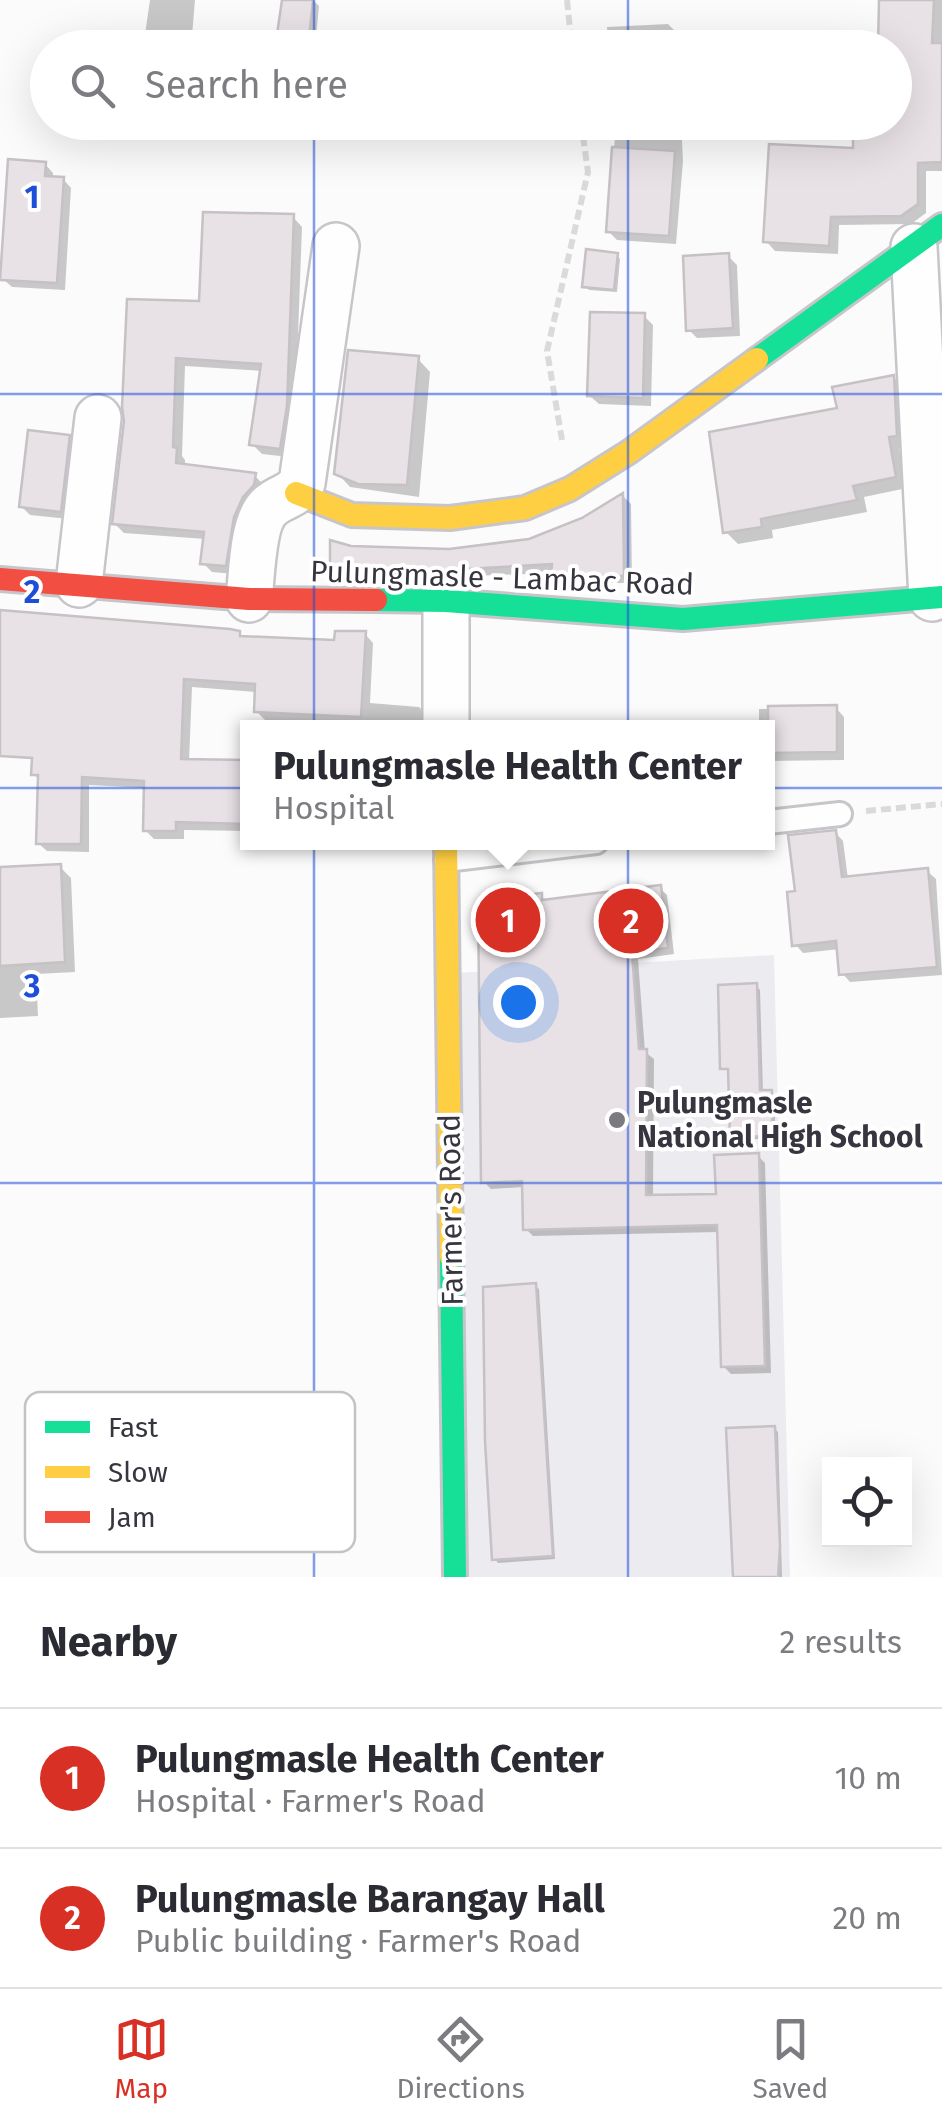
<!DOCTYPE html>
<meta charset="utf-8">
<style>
:root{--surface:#fff;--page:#f2f2f3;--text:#2b2b33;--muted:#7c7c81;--line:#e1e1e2;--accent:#d93025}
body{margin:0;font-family:"Fira Sans",sans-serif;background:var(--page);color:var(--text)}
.controls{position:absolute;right:30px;bottom:30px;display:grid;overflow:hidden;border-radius:0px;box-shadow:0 10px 40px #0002}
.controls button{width:90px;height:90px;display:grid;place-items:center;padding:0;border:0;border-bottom:2px solid var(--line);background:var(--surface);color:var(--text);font:50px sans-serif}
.you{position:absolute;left:518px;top:1002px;width:35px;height:35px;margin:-25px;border:8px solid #fff;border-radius:50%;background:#1a73e8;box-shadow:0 0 0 15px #1a73e833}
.badge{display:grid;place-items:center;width:65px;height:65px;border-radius:50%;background:var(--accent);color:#fff;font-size:32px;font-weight:700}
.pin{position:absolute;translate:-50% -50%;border:5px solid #fff;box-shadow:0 2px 10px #0006}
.popup{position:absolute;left:240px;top:720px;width:535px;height:130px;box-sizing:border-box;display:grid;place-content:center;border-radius:0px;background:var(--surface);filter:drop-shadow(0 2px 8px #0005);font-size:32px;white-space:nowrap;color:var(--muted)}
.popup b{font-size:38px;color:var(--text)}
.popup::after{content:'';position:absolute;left:50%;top:100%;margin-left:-20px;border:20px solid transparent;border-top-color:var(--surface)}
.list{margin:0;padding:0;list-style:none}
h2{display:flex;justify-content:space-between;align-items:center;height:130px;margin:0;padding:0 40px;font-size:42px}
h2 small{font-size:32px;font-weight:400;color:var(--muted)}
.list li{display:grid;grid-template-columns:65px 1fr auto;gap:30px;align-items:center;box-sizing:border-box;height:140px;padding:0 40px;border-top:2px solid var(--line)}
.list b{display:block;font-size:38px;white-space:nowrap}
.list p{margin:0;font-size:32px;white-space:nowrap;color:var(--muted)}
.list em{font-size:32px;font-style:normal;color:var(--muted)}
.icon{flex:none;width:55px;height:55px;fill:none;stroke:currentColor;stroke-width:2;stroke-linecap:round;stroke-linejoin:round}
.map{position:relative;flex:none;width:942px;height:1577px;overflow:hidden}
.search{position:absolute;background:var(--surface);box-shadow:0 10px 40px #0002;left:30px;right:30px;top:30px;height:110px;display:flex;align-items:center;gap:25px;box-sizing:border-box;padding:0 35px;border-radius:55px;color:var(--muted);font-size:38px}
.sheet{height:410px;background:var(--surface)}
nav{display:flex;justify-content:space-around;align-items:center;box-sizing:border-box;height:140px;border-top:2px solid var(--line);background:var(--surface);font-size:28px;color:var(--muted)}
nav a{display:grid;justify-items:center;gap:5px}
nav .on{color:var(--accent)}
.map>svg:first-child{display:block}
</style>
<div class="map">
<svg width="942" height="1577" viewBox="0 0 942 1577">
<rect width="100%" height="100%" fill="#fbfbfb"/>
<path fill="#ecebef" d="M774,955L790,1577H467L456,973Z"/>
<g fill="#0003">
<path d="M150,0H195L191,48H143Z"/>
<path d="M285,0H313L319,6L315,48H259L260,35L279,36Z"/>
<path d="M882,0H942V171H926V213L911,224L839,225L838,254L775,251L766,241L856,151L894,122V48Z"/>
<path d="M668,24L677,33V48H608L607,27Z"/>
<path d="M207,122H294L292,139L213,132Z"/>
<path d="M616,122H681L683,161L676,244L617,240L608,231Z"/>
<path d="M45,164L53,173V179H63L71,188L65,290L12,287L3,279Z"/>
<path d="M293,217L302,227L295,416L289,457L262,454L252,444L262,371L185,366L182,456L185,460V466L255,476L264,485L235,574L212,572L203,563L205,539L124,533L115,524L127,421L202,304Z"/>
<path d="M617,255L620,259L617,292L589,290L585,286Z"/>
<path d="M728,256L737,265L740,336L697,338L688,329Z"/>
<path d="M644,316L653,325L651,406L599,404L590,396Z"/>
<path d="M418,359L430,372L419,497L350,487L337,473Z"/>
<path d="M893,377L905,389L908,447L899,449L907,488L864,497L867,512L772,530L773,538L738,544L726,532L840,410Z"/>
<path d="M68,437L77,446L69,519L30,515L21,506Z"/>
<path d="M623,496L631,504L632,583H563L552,573L444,577L341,576L332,568L351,549L449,552L530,541L583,520Z"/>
<path d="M0,613L239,634L244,638L336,642L365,634L373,643L370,703L419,707L428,716V728H339L340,723L265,720L256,711L257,692L192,687L189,762L248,763V831L184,830V839H154L145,830L146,788L89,785V852L47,851L38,843L40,780L33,774L39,702L0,671Z"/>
<path d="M836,708L844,717V760L768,761V728H759V709Z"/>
<path d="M835,832L843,841L848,879L927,871L936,879L942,975L850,982L842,973L840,949L803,953L795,944L798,893Z"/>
<path d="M60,867L71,878L75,972L36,974L38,1016L0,1018V870Z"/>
<path d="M660,888L667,895L674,954L638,959L645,1052L654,1059L653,1197L718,1196L758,1156L765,1163L771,1373L731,1374L723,1366L719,1232L533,1236L526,1229L524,1187L491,1189L484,1182L541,896L547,902Z"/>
<path d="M756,986L760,990L763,1093H771L775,1097V1139H736L732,1136L731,1072L722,1068Z"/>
<path d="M535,1286L539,1289L555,1559L498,1563L495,1559Z"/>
<path d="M774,1428L778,1432L782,1577H735Z"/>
</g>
<g fill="#e8e2e6" stroke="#c6c1c4" stroke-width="2.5">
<path d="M282,0H313L308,48H275Z"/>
<path d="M879,0H934L932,43H942V162L918,163V204L901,216L831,217L829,246L763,242L769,144L853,148V122H894V48H878Z"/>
<path d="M612,147L675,151L669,236L606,232Z"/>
<path d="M8,159L46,162L45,176L64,177L57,283L0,280Z"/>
<path d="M203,212L294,214L287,406L280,449L249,445L261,364L176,358L173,447L177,448L176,463L256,473L254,485L243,497L234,517L226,566L200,564L204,532L112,524L124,421L122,407L127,299L199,301Z"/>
<path d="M586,249L618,253L614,290L582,287Z"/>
<path d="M729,253L733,328L686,331L683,256Z"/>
<path d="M590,312L645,313L643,398L587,396Z"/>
<path d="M348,350L419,356L407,485L358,484L334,474Z"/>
<path d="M894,375L897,436L889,437L896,477L853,486L857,500L761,519L762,527L723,533L709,432L837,408L832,387Z"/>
<path d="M28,430L70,435L61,512L19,507Z"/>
<path d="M623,493L624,576L551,575L552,564L450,570L330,569V540L351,546L449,549L529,539L582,518Z"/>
<path d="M0,610L230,629L240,631V636L334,640L335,631H366L361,717L254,712L255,684L184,679L181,759L248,760L247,824L176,822V831H143L144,781L82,777L81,844H36L38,775H31L32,758L0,756Z"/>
<path d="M837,705V752L768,753V706Z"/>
<path d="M836,830L842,877L928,868L937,967L839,975L836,941L792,946L787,892L795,891L788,835Z"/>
<path d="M61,864L65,962L0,966V867Z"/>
<path d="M661,885L668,948L632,952L639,1049H647L646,1195L716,1194L714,1155L759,1153L765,1366L721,1367L717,1225L523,1230L522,1181L481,1183L478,900L542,893V900Z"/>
<path d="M757,983L760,1090H772V1136L730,1137L728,1069H720L718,985Z"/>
<path d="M536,1283L553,1556L492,1560L485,1441L483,1287Z"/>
<path d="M775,1426L780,1546L778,1577H733L726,1428Z"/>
</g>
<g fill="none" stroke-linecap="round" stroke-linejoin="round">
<g stroke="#c7c5ca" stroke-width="28">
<g id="lane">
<path d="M768,822L840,814"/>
<path d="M446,860L596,842"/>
</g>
</g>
<g stroke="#c7c5ca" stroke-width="50">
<g id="street">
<path d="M914,247L932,598"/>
<path d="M79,584L98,418"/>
<path d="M249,599C252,575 252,521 270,506C281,496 293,497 302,483L336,246"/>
<path d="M446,601V728"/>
</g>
</g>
<g stroke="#c7c5ca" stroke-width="28">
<g id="fast">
<path d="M757,359L942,225"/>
<path d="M376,600L446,601L683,619L942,597"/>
<path d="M451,1257L455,1577"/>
</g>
</g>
<g stroke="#c7c5ca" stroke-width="28">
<g id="slow">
<path d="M296,493L352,515L450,518L525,508L570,489L629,452L757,359"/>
<path d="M446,842L451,1257"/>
</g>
</g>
<g stroke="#c7c5ca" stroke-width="28">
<path id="jam" d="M0,579L249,599L376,600"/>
</g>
<g stroke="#dadada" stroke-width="6" stroke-dasharray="10 5" stroke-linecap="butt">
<path d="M567,0L572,48"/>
<path d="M562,440L547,351L588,172L581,122"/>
<path d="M866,811L942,804"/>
</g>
<use href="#lane" stroke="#fefefe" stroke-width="22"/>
<use href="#street" stroke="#fefefe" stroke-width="45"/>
<use href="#fast" stroke="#16e098" stroke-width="22"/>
<use href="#slow" stroke="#ffcf43" stroke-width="22"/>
<use href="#jam" stroke="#f24e42" stroke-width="22"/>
</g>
<path fill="none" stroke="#1d4ed8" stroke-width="2.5" stroke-opacity="0.55" d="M314,0V48M628,0V48M314,122V1577M628,122V1577M0,394H942M0,788H942M0,1183H942"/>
<circle fill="#7c7a81" stroke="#fff" stroke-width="4" cx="617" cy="1120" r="10"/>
<g text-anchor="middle" stroke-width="8" stroke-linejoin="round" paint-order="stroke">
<g font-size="30" fill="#37353f" stroke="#fff">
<text transform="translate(502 578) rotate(2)" y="10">Pulungmasle - Lambac Road</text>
<text transform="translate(451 1210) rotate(-91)" y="10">Farmer's Road</text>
</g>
<g font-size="30" font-weight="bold" fill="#37353f" stroke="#fff" text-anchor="start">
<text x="637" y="1113">Pulungmasle<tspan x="637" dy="34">National High School</tspan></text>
</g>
</g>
<rect x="25" y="1392" width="330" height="160" rx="15" fill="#fff" stroke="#c3c2c5" stroke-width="2.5"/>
<rect x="45" y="1421" width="45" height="12" fill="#16e098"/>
<rect x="45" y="1466" width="45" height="12" fill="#ffcf43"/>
<rect x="45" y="1511" width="45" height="12" fill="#f24e42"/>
<g font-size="28" fill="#37353f">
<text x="108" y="1437">Fast</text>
<text x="108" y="1482">Slow</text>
<text x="108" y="1527">Jam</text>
</g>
<g font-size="32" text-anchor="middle" font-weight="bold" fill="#1d4ed8" stroke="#fff" stroke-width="8" stroke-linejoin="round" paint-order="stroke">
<text x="32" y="208">1</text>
<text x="32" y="603">2</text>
<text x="32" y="997">3</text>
</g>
</svg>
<div class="controls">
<button><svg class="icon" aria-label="locate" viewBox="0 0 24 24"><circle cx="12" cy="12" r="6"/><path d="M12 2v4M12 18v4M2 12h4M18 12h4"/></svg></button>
</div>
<div class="you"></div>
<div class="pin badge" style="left:508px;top:920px">1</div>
<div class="popup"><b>Pulungmasle Health Center</b>Hospital</div>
<div class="pin badge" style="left:631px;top:921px">2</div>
<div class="search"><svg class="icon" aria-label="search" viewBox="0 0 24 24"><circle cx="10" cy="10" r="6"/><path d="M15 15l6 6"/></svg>Search here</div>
</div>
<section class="sheet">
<h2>Nearby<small>2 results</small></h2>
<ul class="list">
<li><span class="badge">1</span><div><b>Pulungmasle Health Center</b><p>Hospital · Farmer's Road</p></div><em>10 m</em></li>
<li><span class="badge">2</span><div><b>Pulungmasle Barangay Hall</b><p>Public building · Farmer's Road</p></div><em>20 m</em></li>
</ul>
</section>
<nav>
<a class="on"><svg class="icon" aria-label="map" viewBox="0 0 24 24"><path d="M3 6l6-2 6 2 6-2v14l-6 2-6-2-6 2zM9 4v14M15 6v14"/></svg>Map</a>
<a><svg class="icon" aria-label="directions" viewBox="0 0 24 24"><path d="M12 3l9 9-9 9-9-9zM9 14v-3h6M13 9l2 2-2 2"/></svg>Directions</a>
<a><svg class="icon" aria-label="saved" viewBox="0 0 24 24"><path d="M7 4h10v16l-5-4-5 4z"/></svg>Saved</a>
</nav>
